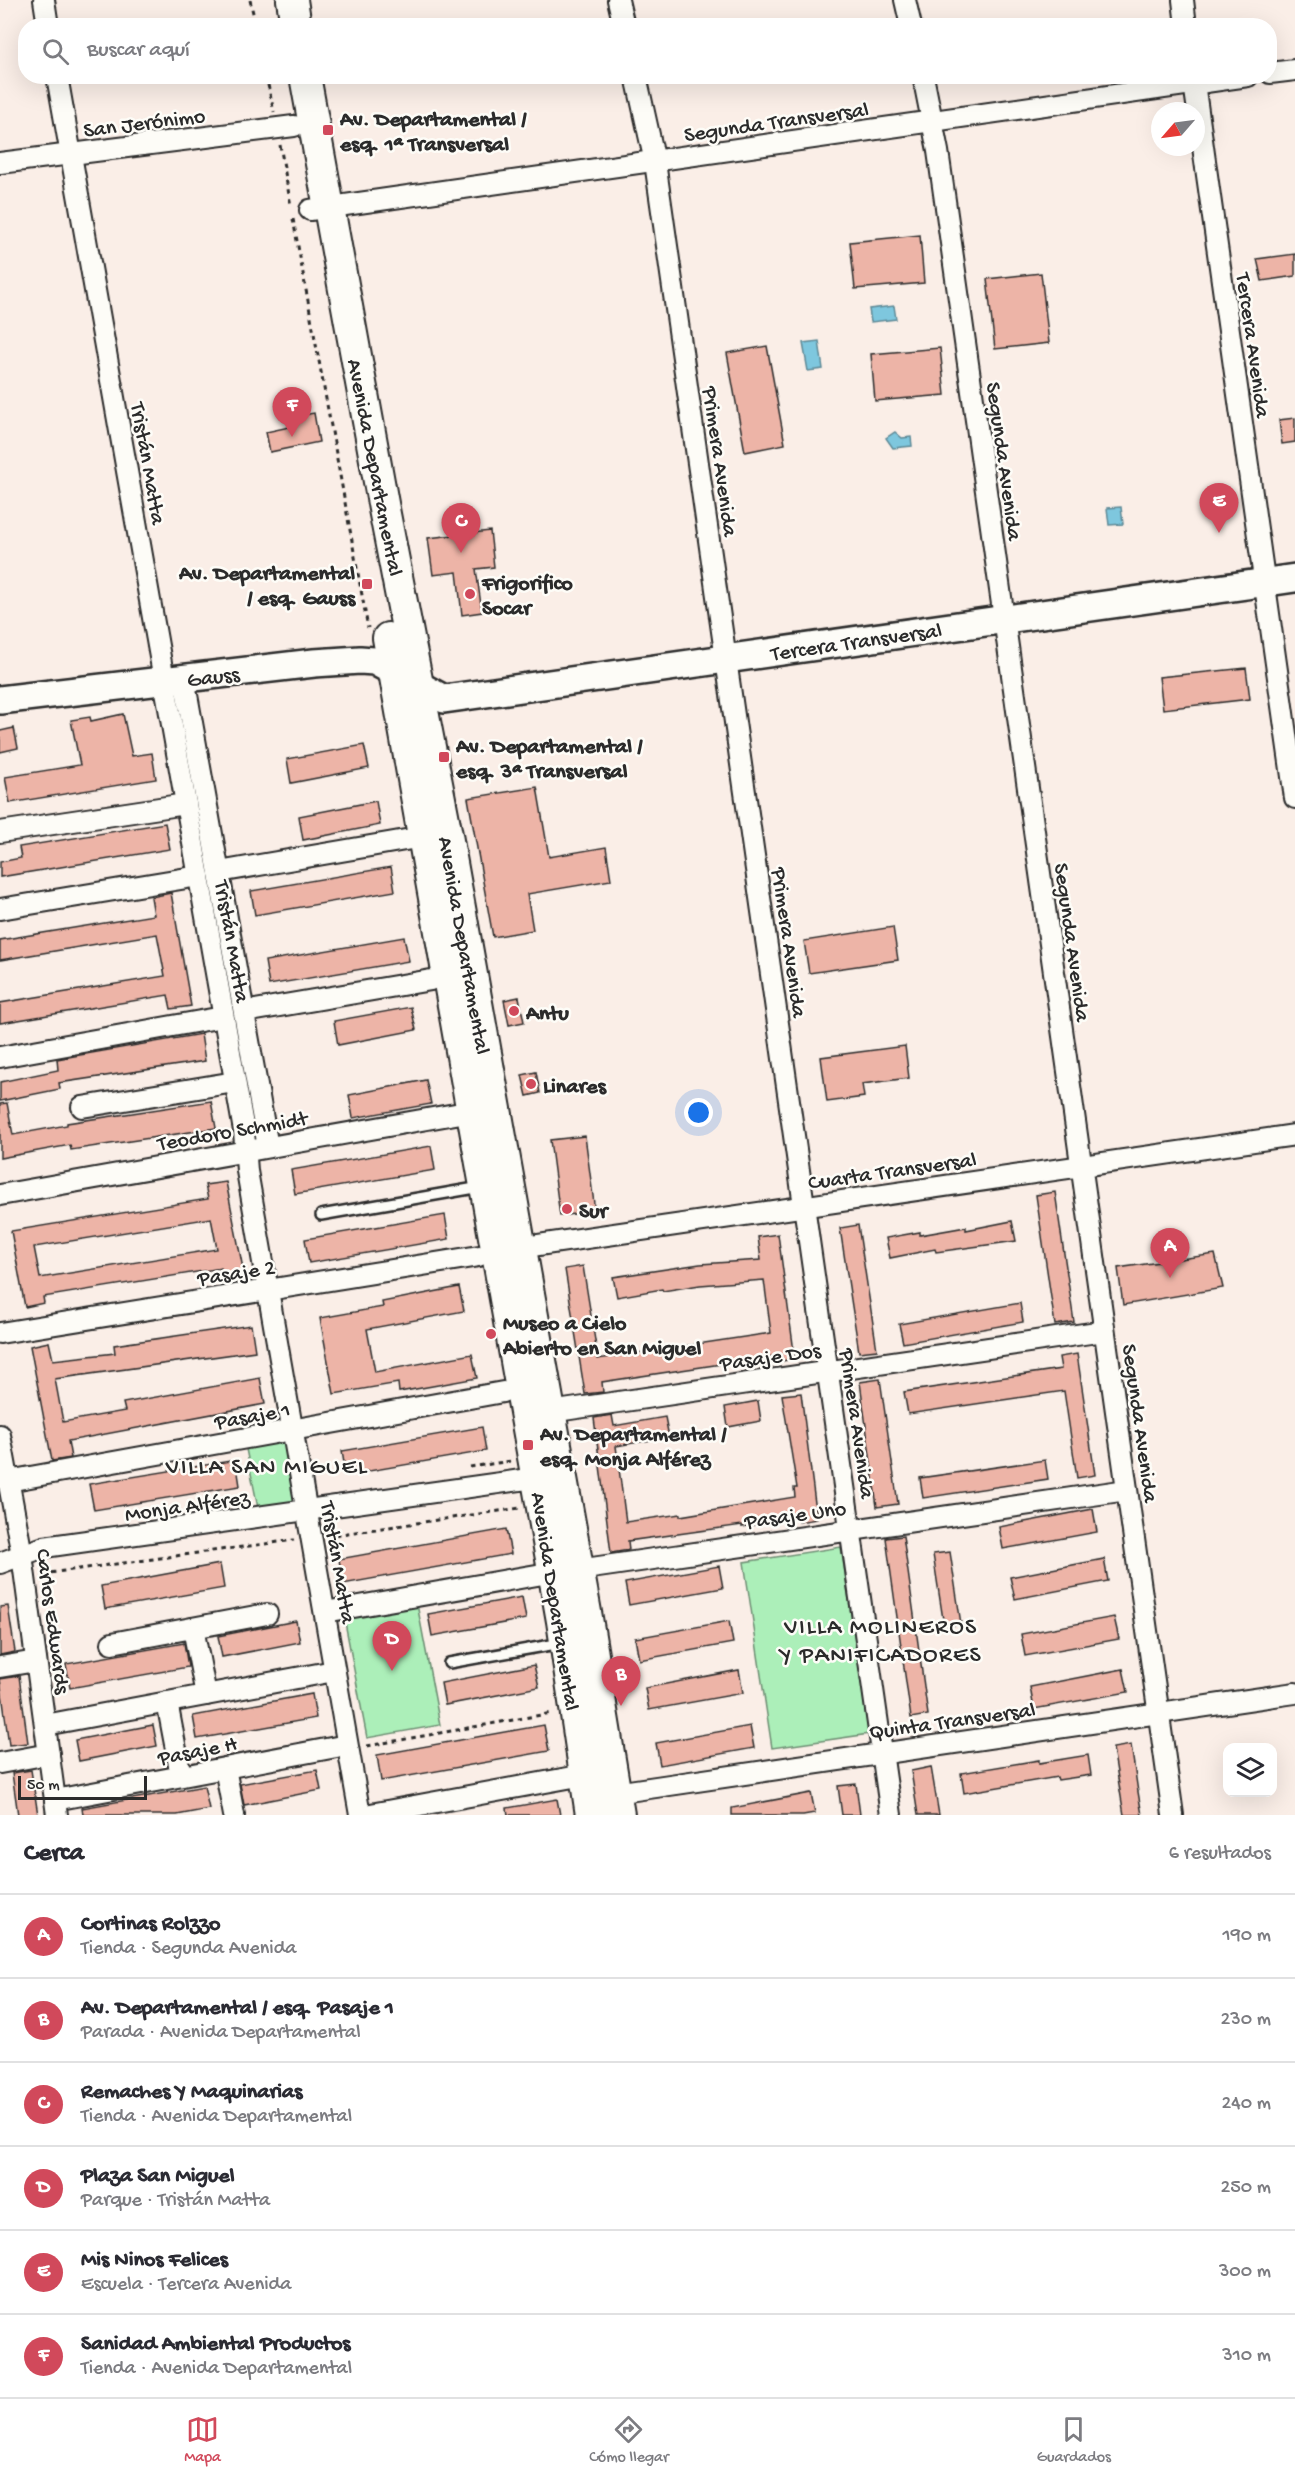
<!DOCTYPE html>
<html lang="es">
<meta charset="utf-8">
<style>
:root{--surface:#fff;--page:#f7f7f7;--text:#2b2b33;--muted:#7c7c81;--line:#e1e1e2;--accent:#d1495b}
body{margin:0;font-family:"Gochi Hand",sans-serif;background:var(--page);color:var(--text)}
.controls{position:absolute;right:18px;bottom:18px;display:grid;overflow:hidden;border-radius:12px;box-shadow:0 6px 24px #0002}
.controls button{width:54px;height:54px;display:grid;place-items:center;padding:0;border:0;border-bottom:2px solid var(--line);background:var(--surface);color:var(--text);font:30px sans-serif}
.compass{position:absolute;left:1151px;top:102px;width:54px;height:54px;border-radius:50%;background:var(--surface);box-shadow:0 6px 24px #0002;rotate:242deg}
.scale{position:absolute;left:18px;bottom:15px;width:129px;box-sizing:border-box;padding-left:6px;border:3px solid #2b2b2b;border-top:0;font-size:16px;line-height:21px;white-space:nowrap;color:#2b2b2b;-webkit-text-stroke:4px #fdfcf7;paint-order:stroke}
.you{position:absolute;left:699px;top:1113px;width:21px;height:21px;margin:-15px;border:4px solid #fff;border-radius:50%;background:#1a73e8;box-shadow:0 0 0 9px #1a73e833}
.badge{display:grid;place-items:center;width:39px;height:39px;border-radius:50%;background:var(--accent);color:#fff;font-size:20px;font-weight:700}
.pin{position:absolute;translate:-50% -50px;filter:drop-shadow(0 2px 3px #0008)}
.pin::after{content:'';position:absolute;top:32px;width:21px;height:18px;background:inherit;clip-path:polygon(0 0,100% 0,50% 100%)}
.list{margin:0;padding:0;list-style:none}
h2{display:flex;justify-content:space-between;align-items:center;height:78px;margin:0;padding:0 24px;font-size:26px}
h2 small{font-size:20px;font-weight:400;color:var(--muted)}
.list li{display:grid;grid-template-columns:39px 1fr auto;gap:18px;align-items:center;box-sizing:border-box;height:84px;padding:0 24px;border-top:2px solid var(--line)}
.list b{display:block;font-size:22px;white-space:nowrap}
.list p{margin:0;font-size:20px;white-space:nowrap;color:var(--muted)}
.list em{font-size:20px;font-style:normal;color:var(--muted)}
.icon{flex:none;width:33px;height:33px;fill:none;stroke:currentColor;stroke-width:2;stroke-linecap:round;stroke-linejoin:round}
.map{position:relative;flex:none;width:1295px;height:1815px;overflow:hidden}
.search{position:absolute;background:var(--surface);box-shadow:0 6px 24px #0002;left:18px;right:18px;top:18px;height:66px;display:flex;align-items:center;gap:15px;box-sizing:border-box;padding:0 21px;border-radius:24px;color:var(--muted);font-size:22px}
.sheet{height:582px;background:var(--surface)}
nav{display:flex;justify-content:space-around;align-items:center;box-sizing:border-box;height:84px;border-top:2px solid var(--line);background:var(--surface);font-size:16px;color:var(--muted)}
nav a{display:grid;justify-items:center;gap:3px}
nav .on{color:var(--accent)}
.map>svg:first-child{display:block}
</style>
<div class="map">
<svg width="1295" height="1815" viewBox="0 0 1295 1815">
<rect width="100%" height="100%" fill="#faeee7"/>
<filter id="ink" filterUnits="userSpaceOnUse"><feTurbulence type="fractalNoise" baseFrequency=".0167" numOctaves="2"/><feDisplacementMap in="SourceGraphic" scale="12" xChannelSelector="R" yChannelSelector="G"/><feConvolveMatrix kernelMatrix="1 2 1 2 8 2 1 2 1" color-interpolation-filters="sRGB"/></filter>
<g filter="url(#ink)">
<g fill="#acefb9" stroke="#6c8d72" stroke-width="1.5">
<path d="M286,1436L299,1506L259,1513L245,1444Z"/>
<path d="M841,1547L869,1734L772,1748L744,1562Z"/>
<path d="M417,1604L440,1725L367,1738L344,1617Z"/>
</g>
<g fill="#7ec7de" stroke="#5d8996" stroke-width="1.5">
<path d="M894,306L896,319L871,322L869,309Z"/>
<path d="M819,341L823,369L808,371L803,343Z"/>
<path d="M895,432L902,438L911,437L912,446L893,448L886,438Z"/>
<path d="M1121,507L1123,524L1109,525L1107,508Z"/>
</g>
<g fill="#edb4a7" stroke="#2b2b2b" stroke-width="1.5" fill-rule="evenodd">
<path d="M920,235L924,283L855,289L850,242Z"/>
<path d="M1295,254V276L1262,281L1257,259Z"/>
<path d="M1041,273L1049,343L995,349L987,279Z"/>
<path d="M767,346L785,444L745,452L727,353Z"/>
<path d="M940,348L945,395L875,401L871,354Z"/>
<path d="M314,413L319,442L270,452L266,432L294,426L292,417Z"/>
<path d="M1295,418V442L1282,444L1279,420Z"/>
<path d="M490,531L494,567L476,569L482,612L462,615L457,572L433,575L428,538Z"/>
<path d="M1246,668L1250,699L1163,709L1159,677Z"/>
<path d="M123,714L132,756L152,753L156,779L10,803L5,777L80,765L71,720L90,717L91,721Z"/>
<path d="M14,728L18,748L0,752V731Z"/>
<path d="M364,745L369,768L291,783L287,759Z"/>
<path d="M537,787L549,857L606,847L611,880L527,894L533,930L493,937L468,798Z"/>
<path d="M376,801L380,825L303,840L299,816Z"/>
<path d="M165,823L170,849L0,877V862L21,858L19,847Z"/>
<path d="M391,867L395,891L255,915L251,891Z"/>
<path d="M171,893L191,1006L171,1009L168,995L0,1023V1003L165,976L157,934L0,960V940L154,915L151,897Z"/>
<path d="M893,927L898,960L809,973L804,941Z"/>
<path d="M404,937L409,961L269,985L265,961Z"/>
<path d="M519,997L524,1022L509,1025L504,1000Z"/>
<path d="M411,1007L416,1030L338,1045L334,1021Z"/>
<path d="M201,1034L205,1061L59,1083L60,1089L0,1101V1082L58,1070L57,1059Z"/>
<path d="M905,1046L909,1078L862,1084L864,1097L827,1102L821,1057Z"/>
<path d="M536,1072L540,1093L527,1096L522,1075Z"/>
<path d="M426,1080L431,1104L353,1118L349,1095Z"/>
<path d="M211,1101L216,1128L71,1150L70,1145L0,1158V1104L7,1103L13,1135L67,1125V1123Z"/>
<path d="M585,1136L595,1211L560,1216L550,1140Z"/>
<path d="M431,1146L435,1170L295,1194L291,1170Z"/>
<path d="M226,1182L245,1279L224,1283L221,1268L43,1297L44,1303L25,1307L11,1231L208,1199L205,1185ZM211,1218L217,1249L40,1278L34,1247Z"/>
<path d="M1055,1192L1074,1322L1055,1325L1036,1195Z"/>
<path d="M445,1215L449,1239L309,1263L305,1239Z"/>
<path d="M1012,1221L1016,1241L936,1252L935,1249L890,1258L886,1238L920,1232V1235L966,1227V1230Z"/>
<path d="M858,1225L877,1350L859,1352L840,1228Z"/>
<path d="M778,1234L795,1359L775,1362L774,1356L602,1382L603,1392L585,1394L565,1269L583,1266L598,1359L771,1333L764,1280L700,1285L663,1291L662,1289L617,1297L613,1277L700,1264L761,1260L758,1237Z"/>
<path d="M1215,1254L1223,1288L1123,1305L1118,1268Z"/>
<path d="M459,1287L464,1311L367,1329L375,1372L472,1354L477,1378L399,1392L398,1383L334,1394L320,1318L383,1307L382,1302Z"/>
<path d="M1020,1303L1023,1322L903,1343L899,1324Z"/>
<path d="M251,1325L255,1351L55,1379L63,1422L125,1411L123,1403L260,1378L265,1404L68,1441L71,1458L52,1461L30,1346L49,1342L53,1360L115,1353L114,1345Z"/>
<path d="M1077,1354L1095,1475L1077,1478L1064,1391L908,1414L904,1392L1061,1369L1059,1357Z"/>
<path d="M880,1379L898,1504L877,1507L860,1382Z"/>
<path d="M801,1393L817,1519L799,1522L798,1517L742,1527V1525L628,1541L629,1550L611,1553L594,1418L612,1415L614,1426L665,1417L669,1437L616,1446L626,1522L680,1514V1516L795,1497L794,1488H797L782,1395Z"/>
<path d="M758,1401L761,1421L728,1427L725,1407Z"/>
<path d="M482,1427L486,1451L346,1475L342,1451Z"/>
<path d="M236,1460L240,1486L94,1510L89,1484Z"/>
<path d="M1045,1460L1048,1479L923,1498L920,1478Z"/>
<path d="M1093,1509L1097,1532L1003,1549L999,1527Z"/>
<path d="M506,1529L511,1554L343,1584L339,1559Z"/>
<path d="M903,1536L928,1715L911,1718L886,1538Z"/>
<path d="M950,1552L961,1624L944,1626L933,1554Z"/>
<path d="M1104,1559L1108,1581L1015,1599L1010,1577Z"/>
<path d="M220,1564L224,1588L105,1609L101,1586Z"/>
<path d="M719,1566L723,1588L629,1605L625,1583Z"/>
<path d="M522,1597L526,1619L432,1636L428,1614Z"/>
<path d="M8,1606L15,1652L0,1655V1607Z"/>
<path d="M1114,1617L1119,1639L1025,1656L1021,1634Z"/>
<path d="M296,1621L300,1642L222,1657L218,1636Z"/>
<path d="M729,1621L733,1643L639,1660L635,1638Z"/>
<path d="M184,1643L188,1667L70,1688L66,1664Z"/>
<path d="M534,1665L539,1687L445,1705L441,1683Z"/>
<path d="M1123,1669L1128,1692L1034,1709L1030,1687Z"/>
<path d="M739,1670L743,1693L649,1710L645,1688Z"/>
<path d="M19,1676L28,1743L9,1745L0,1679Z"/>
<path d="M312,1694L316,1718L197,1739L193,1716Z"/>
<path d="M153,1725L157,1746L79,1761L75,1740Z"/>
<path d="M544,1725L549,1751L381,1781L377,1755Z"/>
<path d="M750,1726L754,1748L660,1765L656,1743Z"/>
<path d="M1131,1745L1138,1792L1142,1815H1124L1113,1748Z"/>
<path d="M1088,1755L1091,1775L1058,1780L1057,1777L964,1793L961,1773L1039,1760V1763Z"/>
<path d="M931,1767L939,1815H918L911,1771Z"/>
<path d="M31,1770L38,1815H18L12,1773Z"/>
<path d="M317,1770L321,1790L244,1805L240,1784Z"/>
<path d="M856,1784L860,1815H842L838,1786Z"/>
<path d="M204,1786L209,1809L177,1815H83L82,1808Z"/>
<path d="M811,1793L815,1813L803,1815H732V1808Z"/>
<path d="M557,1799L560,1815H508L507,1808Z"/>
</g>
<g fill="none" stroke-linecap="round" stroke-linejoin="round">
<g stroke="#2b2b2b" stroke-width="14">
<g id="lane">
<path d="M321,1215L481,1187"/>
<path d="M449,1663L562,1643"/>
</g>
</g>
<g stroke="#2b2b2b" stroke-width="24">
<g id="street">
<path d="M44,0L48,26"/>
<path d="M618,0L624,26"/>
<path d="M905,0L911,26"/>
<path d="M1183,0L1186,26"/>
<path d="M1270,73L1295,70"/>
<path d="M57,76L244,1131L247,1171L360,1815"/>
<path d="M636,76L655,162L891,1815"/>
<path d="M923,76L938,151L1173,1815"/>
<path d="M1193,76L1295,798"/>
<path d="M0,163L294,126"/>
<path d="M310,210L1248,76"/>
<path d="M184,678L268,1147"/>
<path d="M0,832L186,804"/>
<path d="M219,872L423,837"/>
<path d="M0,909L199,876"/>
<path d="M244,1012L431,980"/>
<path d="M0,1057L223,1017"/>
<path d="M82,1107L235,1082"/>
<path d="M0,1195L472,1111"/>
<path d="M511,1249L1295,1135"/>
<path d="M0,1333L479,1256"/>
<path d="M550,1412L1104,1331"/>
<path d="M0,1435L22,1555L57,1815"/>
<path d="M8,1481L503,1392"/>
<path d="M0,1563L44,1547L549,1476"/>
<path d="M578,1570L1127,1490"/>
<path d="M325,1612L554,1572"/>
<path d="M193,1628L206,1695"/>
<path d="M112,1643L267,1614"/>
<path d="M0,1667L36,1661"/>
<path d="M167,1702L181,1776"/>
<path d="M45,1725L334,1671"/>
<path d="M0,1763L49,1754"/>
<path d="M225,1768L234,1815"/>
<path d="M615,1793L1295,1693"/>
<path d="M55,1800L347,1745"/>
<path d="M365,1815L584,1775"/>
</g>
</g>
<g stroke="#2b2b2b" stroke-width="32">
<path id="secondary" d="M0,700L314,663L360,660L374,661L444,699L1295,578"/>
</g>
<g stroke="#2b2b2b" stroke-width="34">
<g id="primary">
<path d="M292,0L296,26"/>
<path d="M305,76L384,509L447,835L587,1618L619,1815"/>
<path d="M388,638L562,1621L591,1815"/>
</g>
</g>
<g stroke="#2b2b2b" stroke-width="3" stroke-dasharray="4.5 4.5" stroke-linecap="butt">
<path d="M250,0L256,26"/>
<path d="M266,76L274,112"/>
<path d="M280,145L291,206"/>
<path d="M293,219L368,628"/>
<path d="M470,1467L511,1461"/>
<path d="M327,1536L520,1508"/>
<path d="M42,1574L294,1540"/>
<path d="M367,1746L552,1713"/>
</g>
<use href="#lane" stroke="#fdfcf7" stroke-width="9"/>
<use href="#street" stroke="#fdfcf7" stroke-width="20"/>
<use href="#secondary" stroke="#fdfcf7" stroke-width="27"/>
<use href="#primary" stroke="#fdfcf7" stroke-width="30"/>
</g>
</g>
<g fill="#d1495b" stroke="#fdfcf7" stroke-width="2">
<rect x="322" y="124" width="12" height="12" rx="3"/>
<rect x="361" y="578" width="12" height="12" rx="3"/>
<circle cx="470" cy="594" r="6"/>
<rect x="438" y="751" width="12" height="12" rx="3"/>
<circle cx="514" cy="1011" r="6"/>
<circle cx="531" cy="1084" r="6"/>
<circle cx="567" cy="1209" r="6"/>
<circle cx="491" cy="1334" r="6"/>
<rect x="522" y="1439" width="12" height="12" rx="3"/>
</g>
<g text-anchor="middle" stroke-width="5" stroke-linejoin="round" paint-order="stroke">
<g font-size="22" font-weight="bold" fill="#2b2b2b" stroke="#fdfcf7" text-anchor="start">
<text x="340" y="125">Av. Departamental /<tspan x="340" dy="25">esq. 1ª Transversal</tspan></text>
<text x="355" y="579" text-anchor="end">Av. Departamental<tspan x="355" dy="25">/ esq. Gauss</tspan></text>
<text x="482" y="589">Frigorifico<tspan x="482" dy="25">Socar</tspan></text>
<text x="456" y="752">Av. Departamental /<tspan x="456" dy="25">esq. 3ª Transversal</tspan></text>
<text x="526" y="1019">Antu</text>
<text x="543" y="1092">Linares</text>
<text x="579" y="1217">Sur</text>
<text x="503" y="1329">Museo a Cielo<tspan x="503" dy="25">Abierto en San Miguel</tspan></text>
<text x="540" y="1440">Av. Departamental /<tspan x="540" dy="25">esq. Monja Alférez</tspan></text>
</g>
<g font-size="22" fill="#2b2b2b" stroke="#fdfcf7">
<text transform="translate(776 120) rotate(-8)" y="8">Segunda Transversal</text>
<text transform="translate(144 121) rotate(-7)" y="8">San Jerónimo</text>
<text transform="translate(1255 345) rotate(82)" y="8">Tercera Avenida</text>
<text transform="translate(722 461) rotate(82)" y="8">Primera Avenida</text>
<text transform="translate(1006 461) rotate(82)" y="8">Segunda Avenida</text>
<text transform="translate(150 463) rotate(80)" y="8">Tristán Matta</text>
<text transform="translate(377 467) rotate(79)" y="8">Avenida Departamental</text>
<text transform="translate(856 640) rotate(-8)" y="8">Tercera Transversal</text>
<text transform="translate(213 675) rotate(-7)" y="8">Gauss</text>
<text transform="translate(234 941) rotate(80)" y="8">Tristán Matta</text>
<text transform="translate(791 942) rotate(82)" y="8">Primera Avenida</text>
<text transform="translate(1074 942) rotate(82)" y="8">Segunda Avenida</text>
<text transform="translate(466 945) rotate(80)" y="8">Avenida Departamental</text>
<text transform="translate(232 1129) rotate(-10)" y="8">Teodoro Schmidt</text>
<text transform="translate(892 1169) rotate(-8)" y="8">Cuarta Transversal</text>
<text transform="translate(236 1271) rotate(-9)" y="8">Pasaje 2</text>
<text transform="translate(770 1355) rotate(-8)" y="8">Pasaje Dos</text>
<text transform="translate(252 1414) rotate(-10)" y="8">Pasaje 1</text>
<text transform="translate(859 1423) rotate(82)" y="8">Primera Avenida</text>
<text transform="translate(1142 1423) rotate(82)" y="8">Segunda Avenida</text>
<text transform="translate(187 1504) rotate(-8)" y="8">Monja Alférez</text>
<text transform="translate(795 1513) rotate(-8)" y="8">Pasaje Uno</text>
<text transform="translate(340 1562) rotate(80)" y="8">Tristán Matta</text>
<text transform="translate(557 1601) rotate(81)" y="8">Avenida Departamental</text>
<text transform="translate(55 1621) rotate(82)" y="8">Carlos Edwards</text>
<text transform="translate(952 1719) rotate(-8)" y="8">Quinta Transversal</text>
<text transform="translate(197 1749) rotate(-11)" y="8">Pasaje H</text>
</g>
<g font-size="24" letter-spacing="1.5" fill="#2b2b2b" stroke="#fdfcf7">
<text x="267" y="1473">VILLA SAN MIGUEL</text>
<text x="881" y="1633">VILLA MOLINEROS<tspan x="881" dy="28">Y PANIFICADORES</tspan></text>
</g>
</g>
</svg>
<div class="controls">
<button><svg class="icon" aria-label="layers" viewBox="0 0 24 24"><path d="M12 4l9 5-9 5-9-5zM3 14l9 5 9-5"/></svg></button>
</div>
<svg class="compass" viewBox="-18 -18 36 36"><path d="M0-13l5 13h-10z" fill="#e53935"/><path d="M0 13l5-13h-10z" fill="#7c7c81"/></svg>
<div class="scale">50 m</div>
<div class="you"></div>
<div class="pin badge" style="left:1170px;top:1278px">A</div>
<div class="pin badge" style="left:621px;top:1706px">B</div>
<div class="pin badge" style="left:461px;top:553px">C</div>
<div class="pin badge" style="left:392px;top:1671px">D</div>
<div class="pin badge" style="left:1219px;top:533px">E</div>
<div class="pin badge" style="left:292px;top:437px">F</div>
<div class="search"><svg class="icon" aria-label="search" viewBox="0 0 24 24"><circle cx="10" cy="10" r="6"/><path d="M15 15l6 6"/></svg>Buscar aquí</div>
</div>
<section class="sheet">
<h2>Cerca<small>6 resultados</small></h2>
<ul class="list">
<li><span class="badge">A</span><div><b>Cortinas Rolzzo</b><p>Tienda · Segunda Avenida</p></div><em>190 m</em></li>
<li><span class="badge">B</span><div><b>Av. Departamental / esq. Pasaje 1</b><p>Parada · Avenida Departamental</p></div><em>230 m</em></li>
<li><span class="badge">C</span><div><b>Remaches Y Maquinarias</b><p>Tienda · Avenida Departamental</p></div><em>240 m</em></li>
<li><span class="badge">D</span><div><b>Plaza San Miguel</b><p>Parque · Tristán Matta</p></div><em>250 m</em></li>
<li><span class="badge">E</span><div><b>Mis Ninos Felices</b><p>Escuela · Tercera Avenida</p></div><em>300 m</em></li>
<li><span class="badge">F</span><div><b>Sanidad Ambiental Productos</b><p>Tienda · Avenida Departamental</p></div><em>310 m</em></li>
</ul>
</section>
<nav>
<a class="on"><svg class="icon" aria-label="map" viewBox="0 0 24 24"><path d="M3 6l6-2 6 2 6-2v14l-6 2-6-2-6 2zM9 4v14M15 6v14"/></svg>Mapa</a>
<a><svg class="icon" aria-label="directions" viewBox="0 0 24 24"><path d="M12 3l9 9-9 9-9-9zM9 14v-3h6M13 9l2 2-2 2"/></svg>Cómo llegar</a>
<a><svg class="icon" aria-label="saved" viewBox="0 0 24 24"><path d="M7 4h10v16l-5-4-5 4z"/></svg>Guardados</a>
</nav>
